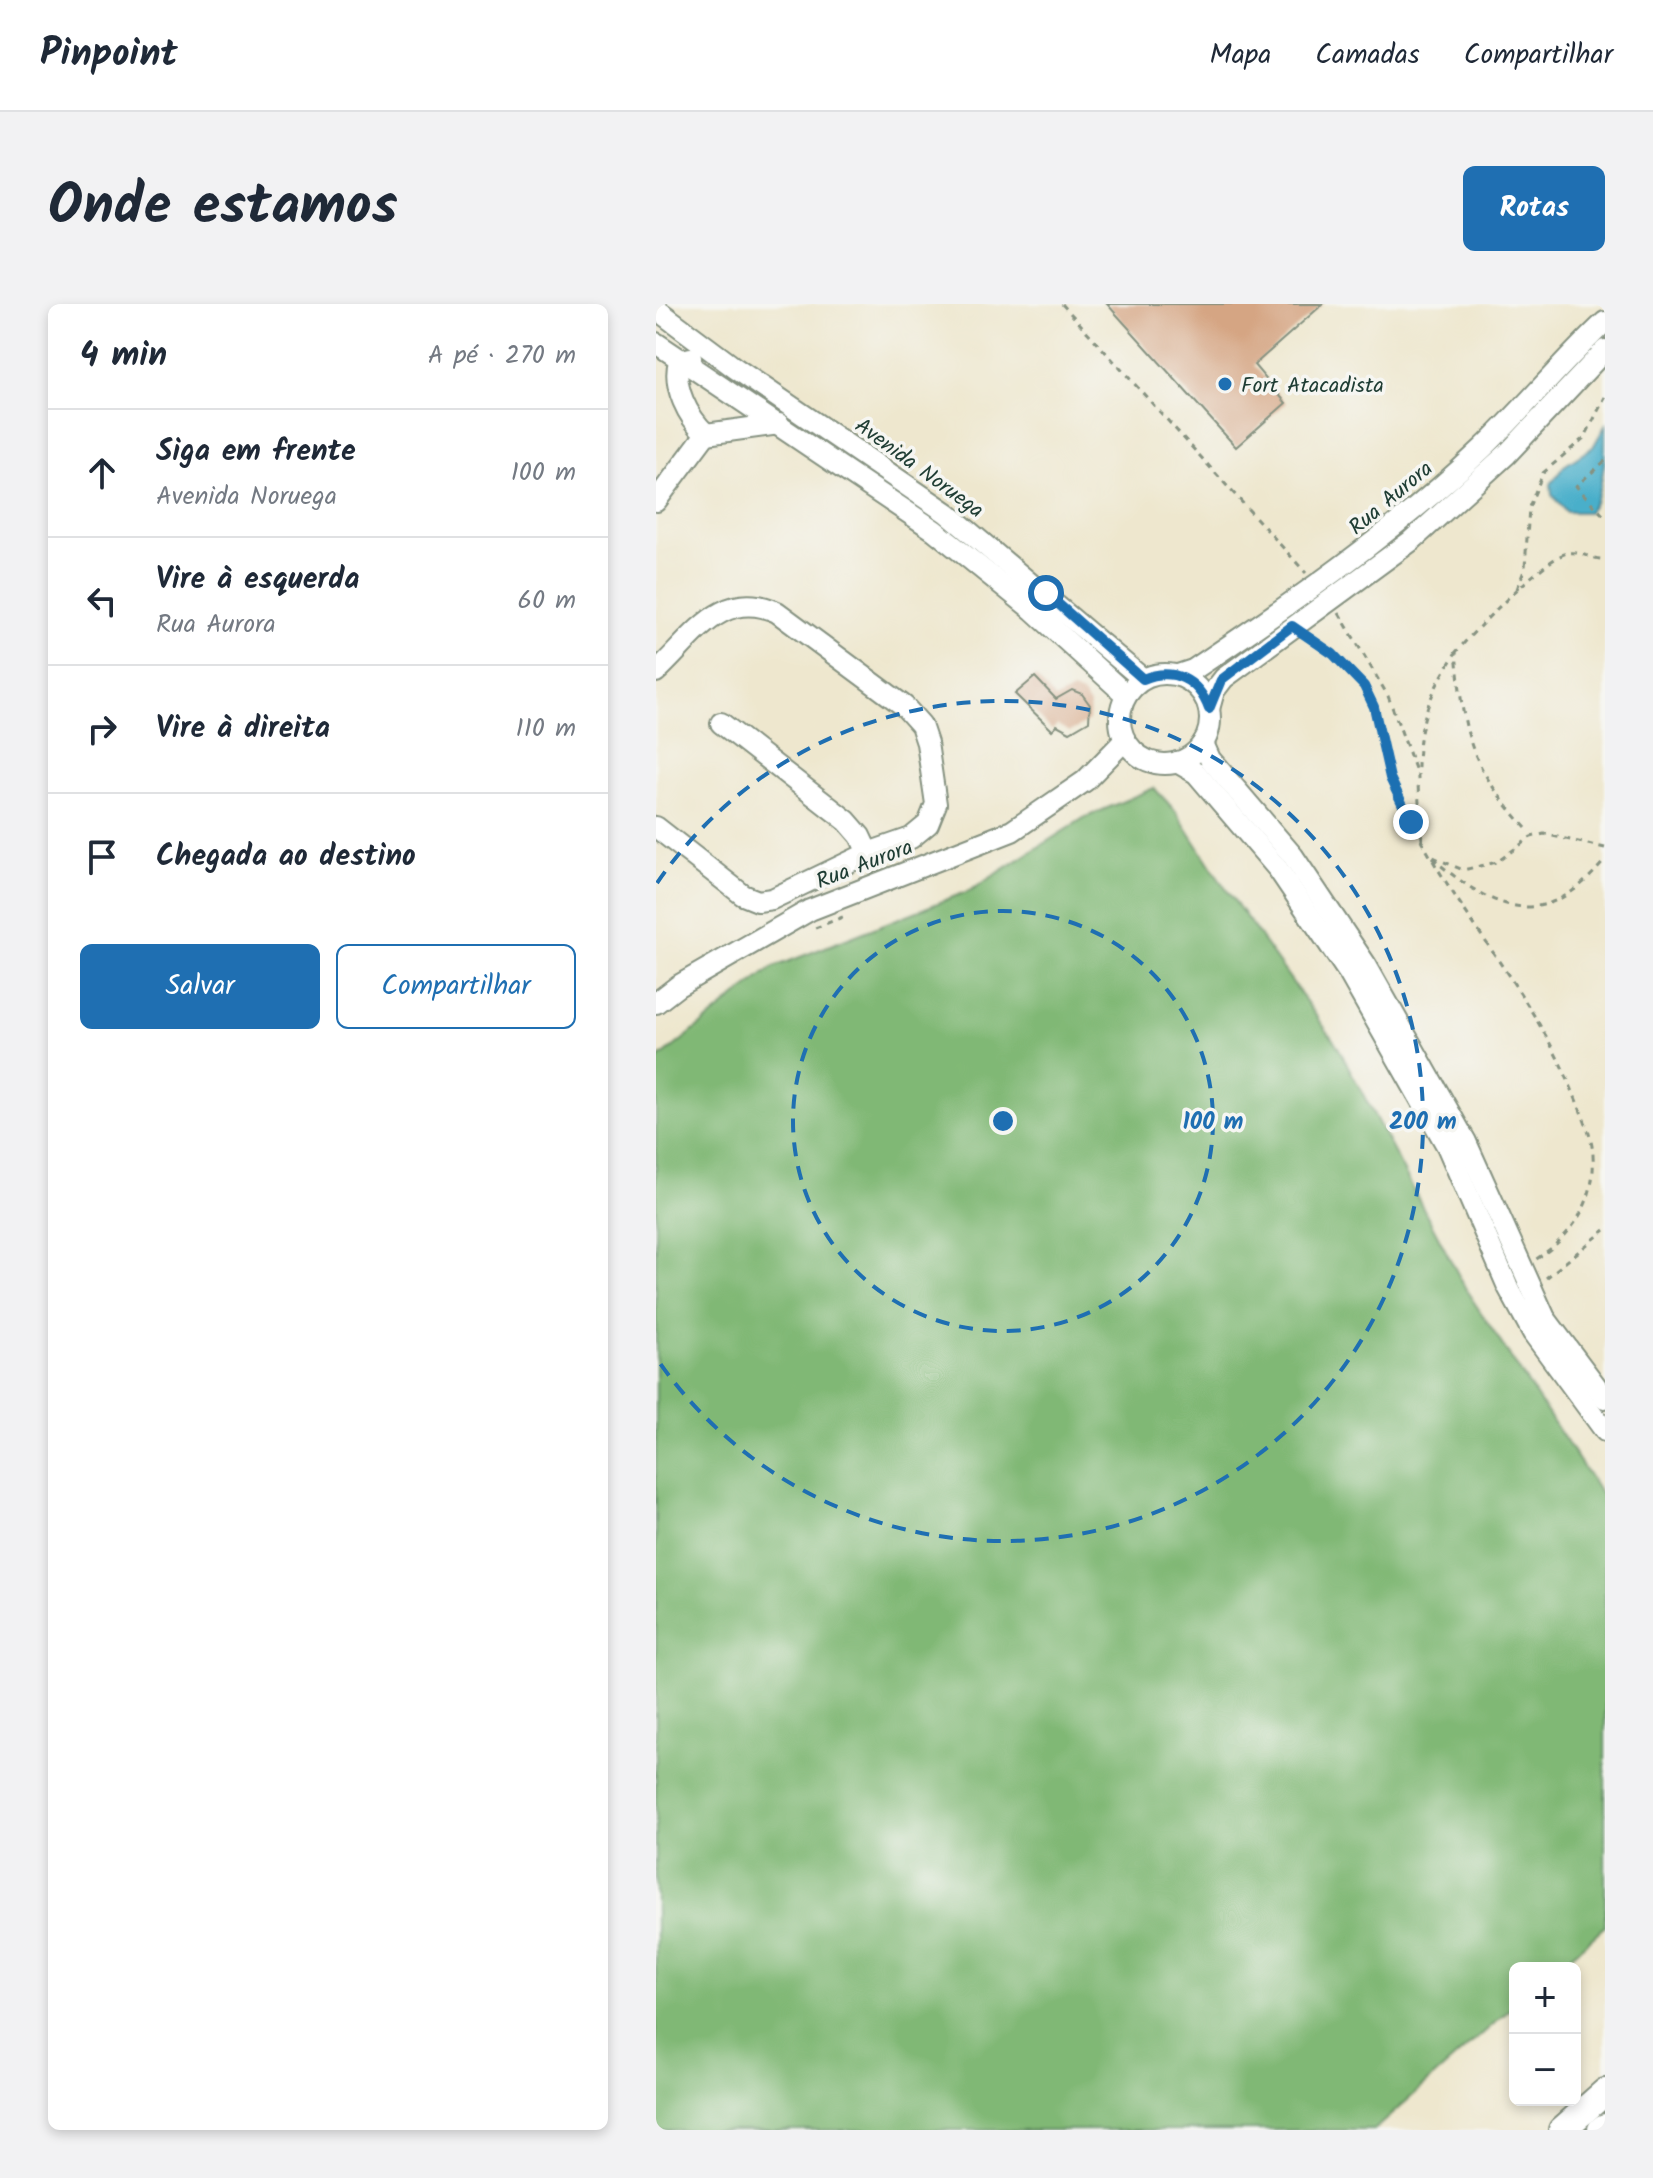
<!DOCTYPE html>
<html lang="pt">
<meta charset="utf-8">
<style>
:root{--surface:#fff;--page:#f2f2f3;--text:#1f2937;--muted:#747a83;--line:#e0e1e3;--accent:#1f6fb2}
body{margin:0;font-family:Kalam,sans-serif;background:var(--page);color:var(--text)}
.controls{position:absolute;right:24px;bottom:24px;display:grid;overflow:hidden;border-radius:12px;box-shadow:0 4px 12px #0003}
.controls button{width:72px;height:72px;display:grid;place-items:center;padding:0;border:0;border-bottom:2px solid var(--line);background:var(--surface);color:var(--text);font:40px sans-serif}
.stop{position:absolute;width:24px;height:24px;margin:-18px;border:6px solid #1f6fb2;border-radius:50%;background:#fff}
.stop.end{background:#1f6fb2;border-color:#fff;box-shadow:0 2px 8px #0008}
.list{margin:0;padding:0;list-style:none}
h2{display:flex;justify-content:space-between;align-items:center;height:104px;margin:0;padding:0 32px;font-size:34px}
h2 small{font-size:26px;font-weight:400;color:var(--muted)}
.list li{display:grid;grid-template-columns:52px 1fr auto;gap:24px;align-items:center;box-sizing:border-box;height:128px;padding:0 32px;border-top:2px solid var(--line)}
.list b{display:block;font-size:30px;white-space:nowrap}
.list p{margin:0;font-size:26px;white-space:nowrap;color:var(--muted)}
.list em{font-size:26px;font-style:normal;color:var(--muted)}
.actions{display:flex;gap:16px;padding:24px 32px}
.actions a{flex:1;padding:18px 0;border:2px solid var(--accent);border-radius:12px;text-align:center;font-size:28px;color:var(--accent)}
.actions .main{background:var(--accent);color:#fff}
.icon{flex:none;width:44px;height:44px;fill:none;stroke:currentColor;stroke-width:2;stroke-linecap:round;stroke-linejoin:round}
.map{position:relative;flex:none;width:949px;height:1826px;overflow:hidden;border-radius:12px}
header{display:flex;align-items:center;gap:48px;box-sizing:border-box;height:112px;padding:0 40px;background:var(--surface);border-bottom:2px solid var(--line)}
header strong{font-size:38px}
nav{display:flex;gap:44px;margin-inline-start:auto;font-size:28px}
.intro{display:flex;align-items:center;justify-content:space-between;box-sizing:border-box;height:192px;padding:0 48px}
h1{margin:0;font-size:56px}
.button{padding:20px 36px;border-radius:12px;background:var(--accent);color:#fff;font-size:28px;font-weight:700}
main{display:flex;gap:48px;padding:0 48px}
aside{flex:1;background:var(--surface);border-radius:12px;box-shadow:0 4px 12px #0003}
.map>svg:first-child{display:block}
</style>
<header>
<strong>Pinpoint</strong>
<nav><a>Mapa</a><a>Camadas</a><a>Compartilhar</a></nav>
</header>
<div class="intro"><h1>Onde estamos</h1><a class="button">Rotas</a></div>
<main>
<aside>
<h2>4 min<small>A pé · 270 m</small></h2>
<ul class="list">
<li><svg class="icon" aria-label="ahead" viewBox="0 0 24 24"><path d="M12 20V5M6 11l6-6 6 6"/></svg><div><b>Siga em frente</b><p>Avenida Noruega</p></div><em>100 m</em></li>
<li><svg class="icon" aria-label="left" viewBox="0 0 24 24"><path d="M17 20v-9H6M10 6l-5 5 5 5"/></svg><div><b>Vire à esquerda</b><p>Rua Aurora</p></div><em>60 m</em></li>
<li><svg class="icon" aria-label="right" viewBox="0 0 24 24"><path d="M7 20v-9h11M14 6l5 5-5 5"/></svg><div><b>Vire à direita</b></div><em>110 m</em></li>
<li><svg class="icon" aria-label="arrive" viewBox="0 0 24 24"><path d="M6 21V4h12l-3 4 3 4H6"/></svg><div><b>Chegada ao destino</b></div></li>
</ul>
<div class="actions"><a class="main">Salvar</a><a>Compartilhar</a></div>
</aside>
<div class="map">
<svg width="949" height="1826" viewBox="0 0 949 1826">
<rect width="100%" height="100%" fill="#f6f6f2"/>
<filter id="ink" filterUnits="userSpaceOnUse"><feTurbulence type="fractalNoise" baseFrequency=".0125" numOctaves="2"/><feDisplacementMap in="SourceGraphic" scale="16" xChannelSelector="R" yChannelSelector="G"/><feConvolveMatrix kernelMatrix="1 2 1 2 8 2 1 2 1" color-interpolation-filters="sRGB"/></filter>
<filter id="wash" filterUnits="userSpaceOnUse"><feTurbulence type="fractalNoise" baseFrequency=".006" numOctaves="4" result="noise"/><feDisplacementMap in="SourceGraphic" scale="32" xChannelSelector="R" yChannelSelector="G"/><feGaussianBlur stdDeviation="1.8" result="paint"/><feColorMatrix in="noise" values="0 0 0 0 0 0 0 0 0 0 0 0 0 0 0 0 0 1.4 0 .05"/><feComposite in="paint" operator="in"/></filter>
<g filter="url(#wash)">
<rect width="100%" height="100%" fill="#eee7ce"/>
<path fill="#80b875" stroke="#507a54" stroke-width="2" d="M498,484L519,506L563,575L681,741L812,989L949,1196V1622L901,1664H859V1701L718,1826H0V757L116,664L315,586L428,514Z"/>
<path fill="#4aafca" stroke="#34767f" stroke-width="2" d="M949,122C949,152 949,187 932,208H910L896,191L895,180L908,162L937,143Z"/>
<g id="blocks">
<g fill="#d5a583">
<path d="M451,0H667L598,61L630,99L580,143Z"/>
<path d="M379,373L400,395L416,386L426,390L434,401L433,417L414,428L401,421L396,426L359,390Z"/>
</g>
</g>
</g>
<g filter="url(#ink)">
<use href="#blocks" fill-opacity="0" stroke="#869281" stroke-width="2"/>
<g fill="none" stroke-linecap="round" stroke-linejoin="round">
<g stroke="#869281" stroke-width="24">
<g id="minor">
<path d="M0,5L79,64L291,209L487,375"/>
<path d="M0,39L278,226L377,306L470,391"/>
<path d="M35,54L23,57C16,83 32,113 50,130L123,120"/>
<path d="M0,197L50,130"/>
<path d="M0,368C38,333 66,283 121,308L248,402L265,421L271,439L280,500L272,520L255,534L212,549L116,595L102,597L87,591L0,523"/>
<circle cx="509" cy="415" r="45"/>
<path d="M522,371L537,366C638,298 738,229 826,145C869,104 906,58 949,18"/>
<path d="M553,405L558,387L568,374L755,237L851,150L949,46"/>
<path d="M65,419L191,517L204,532L212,549"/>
<path d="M547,439L554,455L637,552L710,661L810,838L889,1014L949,1094"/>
<path d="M521,458L540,469L622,565L694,671L791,842L852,983L877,1029L949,1127"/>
<path d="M0,699L22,682L154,606L356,527L429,477L469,436"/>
</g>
</g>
<g stroke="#869281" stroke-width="30">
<g id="major">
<path d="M906,1826L949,1788"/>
<path d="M945,1826L949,1823"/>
</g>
</g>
<g stroke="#869281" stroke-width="3" stroke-dasharray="6 6" stroke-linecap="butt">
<path d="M406,0L650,269"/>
<path d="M949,157L920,182L949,213"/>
<path d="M861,285L869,264L873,203L887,169L929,133L949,93"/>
<path d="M683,309L732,392L761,470"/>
<path d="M652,333C672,347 693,361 707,381C727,408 724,443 734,473C738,485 745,496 750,506C797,607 878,688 919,793C926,811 936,831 937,851C940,898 917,931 879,956"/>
<path d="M870,524C812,459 808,432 800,348C818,327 890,252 912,249C926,247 936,256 949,255"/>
<path d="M766,536C762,489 756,436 776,392C782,377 792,362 800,348"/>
<path d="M777,553L807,566L841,558L875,533L888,530L949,544"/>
<path d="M776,554C840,609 889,628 949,556"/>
<path d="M159,624L189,612"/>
<path d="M890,974L949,926"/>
</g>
<use href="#minor" stroke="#fff" stroke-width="20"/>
<use href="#major" stroke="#fff" stroke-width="26"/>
</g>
</g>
<g fill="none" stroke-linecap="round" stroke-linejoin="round" filter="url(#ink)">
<path stroke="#1f6fb2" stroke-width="10" d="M390,289L487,375C517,363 542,375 553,405L565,376L636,322L677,350L708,382L718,403L734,474L755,518"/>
</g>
<g fill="none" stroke="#1f6fb2" stroke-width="4" stroke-dasharray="14 10">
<circle cx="347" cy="817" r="210"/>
<path d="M1 579A420 420 0 1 1 1 1055"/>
</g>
<circle fill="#1f6fb2" stroke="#f6f6f2" stroke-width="3" cx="569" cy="80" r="8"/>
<g text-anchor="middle" stroke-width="7" stroke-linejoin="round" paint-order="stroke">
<g font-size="22" fill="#1f3d34" stroke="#f6f6f2" text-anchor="start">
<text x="585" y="88">Fort Atacadista</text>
</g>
<g font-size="22" fill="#1f3d34" stroke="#f6f6f2">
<text transform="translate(264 163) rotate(36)" y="8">Avenida Noruega</text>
<text transform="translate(734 193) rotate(-40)" y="8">Rua Aurora</text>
<text transform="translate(208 559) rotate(-21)" y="8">Rua Aurora</text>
</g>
</g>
<circle cx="347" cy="817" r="12" fill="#1f6fb2" stroke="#f6f6f2" stroke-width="4"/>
<g font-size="24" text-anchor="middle" font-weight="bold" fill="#1f6fb2" stroke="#f6f6f2" stroke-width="7" stroke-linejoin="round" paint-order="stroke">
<text x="557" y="825">100 m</text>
<text x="767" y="825">200 m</text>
</g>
</svg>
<div class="controls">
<button>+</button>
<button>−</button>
</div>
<div class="stop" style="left:390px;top:289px"></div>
<div class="stop end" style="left:755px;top:518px"></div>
</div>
</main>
